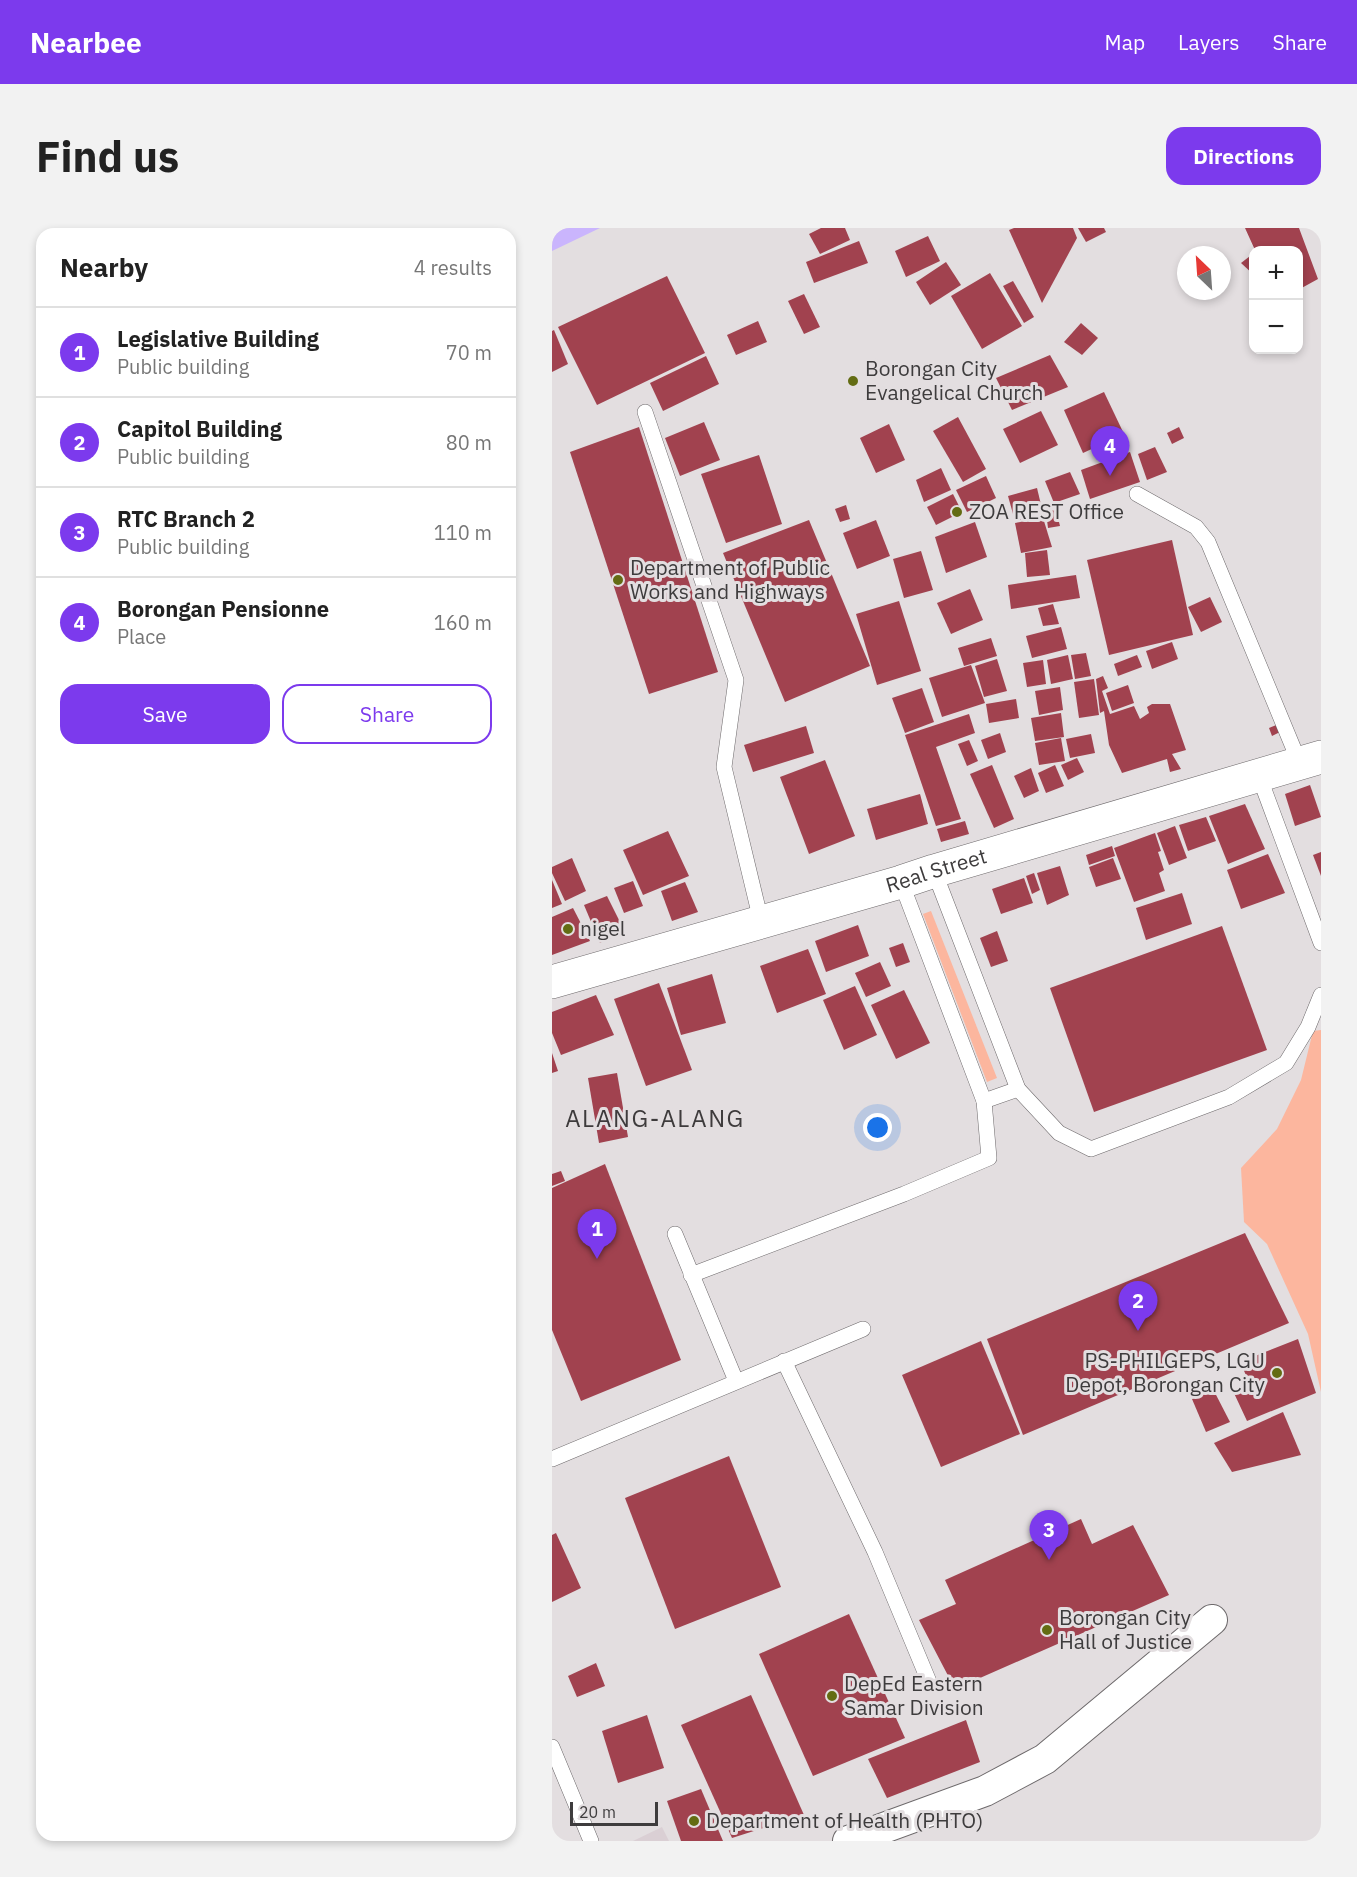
<!DOCTYPE html>
<meta charset="utf-8">
<style>
:root{--surface:#fff;--page:#f2f2f2;--text:#222;--muted:#767676;--line:#e0e0e0;--accent:#7c3aed}
body{margin:0;font-family:"IBM Plex Sans",sans-serif;background:var(--page);color:var(--text)}
.controls{position:absolute;right:18px;top:18px;display:grid;overflow:hidden;border-radius:12px;box-shadow:0 3px 9px #0003}
.controls button{width:54px;height:54px;display:grid;place-items:center;padding:0;border:0;border-bottom:2px solid var(--line);background:var(--surface);color:var(--text);font:30px sans-serif}
.compass{position:absolute;left:625px;top:18px;width:54px;height:54px;border-radius:50%;background:var(--surface);box-shadow:0 3px 9px #0003;rotate:335deg}
.scale{position:absolute;left:18px;bottom:15px;width:88px;box-sizing:border-box;padding-left:6px;border:3px solid #3e3c3d;border-top:0;font-size:16px;line-height:21px;white-space:nowrap;color:#3e3c3d;-webkit-text-stroke:4px #e3dee0;paint-order:stroke}
.you{position:absolute;left:326px;top:900px;width:21px;height:21px;margin:-15px;border:4px solid #fff;border-radius:50%;background:#1a73e8;box-shadow:0 0 0 9px #1a73e833}
.badge{display:grid;place-items:center;width:39px;height:39px;border-radius:50%;background:var(--accent);color:#fff;font-size:20px;font-weight:700}
.pin{position:absolute;translate:-50% -50px;filter:drop-shadow(0 2px 3px #0008)}
.pin::after{content:'';position:absolute;top:32px;width:21px;height:18px;background:inherit;clip-path:polygon(0 0,100% 0,50% 100%)}
.list{margin:0;padding:0;list-style:none}
h2{display:flex;justify-content:space-between;align-items:center;height:78px;margin:0;padding:0 24px;font-size:26px}
h2 small{font-size:20px;font-weight:400;color:var(--muted)}
.list li{display:grid;grid-template-columns:39px 1fr auto;gap:18px;align-items:center;box-sizing:border-box;height:90px;padding:0 24px;border-top:2px solid var(--line)}
.list b{display:block;font-size:22px;white-space:nowrap}
.list p{margin:0;font-size:20px;white-space:nowrap;color:var(--muted)}
.list em{font-size:20px;font-style:normal;color:var(--muted)}
.actions{display:flex;gap:12px;padding:18px 24px}
.actions a{flex:1;padding:14px 0;border:2px solid var(--accent);border-radius:18px;text-align:center;font-size:21px;color:var(--accent)}
.actions .main{background:var(--accent);color:#fff}
.map{position:relative;flex:none;width:769px;height:1613px;overflow:hidden;border-radius:18px}
header{display:flex;align-items:center;gap:36px;box-sizing:border-box;height:84px;padding:0 30px;background:var(--accent);color:#fff}
header strong{font-size:28px}
nav{display:flex;gap:33px;margin-inline-start:auto;font-size:21px}
.intro{display:flex;align-items:center;justify-content:space-between;box-sizing:border-box;height:144px;padding:0 36px}
h1{margin:0;font-size:42px}
.button{padding:15px 27px;border-radius:18px;background:var(--accent);color:#fff;font-size:21px;font-weight:700}
main{display:flex;gap:36px;padding:0 36px}
aside{flex:1;background:var(--surface);border-radius:18px;box-shadow:0 3px 9px #0003}
.map>svg:first-child{display:block}
</style>
<header>
<strong>Nearbee</strong>
<nav><a>Map</a><a>Layers</a><a>Share</a></nav>
</header>
<div class="intro"><h1>Find us</h1><a class="button">Directions</a></div>
<main>
<aside>
<h2>Nearby<small>4 results</small></h2>
<ul class="list">
<li><span class="badge">1</span><div><b>Legislative Building</b><p>Public building</p></div><em>70 m</em></li>
<li><span class="badge">2</span><div><b>Capitol Building</b><p>Public building</p></div><em>80 m</em></li>
<li><span class="badge">3</span><div><b>RTC Branch 2</b><p>Public building</p></div><em>110 m</em></li>
<li><span class="badge">4</span><div><b>Borongan Pensionne</b><p>Place</p></div><em>160 m</em></li>
</ul>
<div class="actions"><a class="main">Save</a><a>Share</a></div>
</aside>
<div class="map">
<svg width="769" height="1613" viewBox="0 0 769 1613">
<rect width="100%" height="100%" fill="#e3dee0"/>
<path fill="#dacfd4" d="M110,1599L117,1613H81Z"/>
<g fill="#fcb69e">
<path d="M379,683L445,850L435,854L371,686Z"/>
<path d="M769,802V1164L756,1106L715,1016L692,994L689,940L725,901L749,852L761,803Z"/>
</g>
<path fill="#cab5fd" d="M0,0H48L0,23Z"/>
<g fill="#a1424f">
<path d="M269,0H293L298,12L268,26L257,6Z"/>
<path d="M462,0H521L525,10L490,75L457,2Z"/>
<path d="M526,0H552L554,4L534,14Z"/>
<path d="M693,0H747L766,51L746,62V22H703Z"/>
<path d="M376,8L388,33L354,49L343,23Z"/>
<path d="M307,13L316,35L262,55L254,34Z"/>
<path d="M702,25V47L689,35Z"/>
<path d="M394,34L409,57L378,77L364,54Z"/>
<path d="M438,45L470,98L430,121L399,68Z"/>
<path d="M115,48L153,125L45,177L6,99Z"/>
<path d="M461,53L482,89L472,95L451,58Z"/>
<path d="M252,66L268,99L252,106L236,73Z"/>
<path d="M206,93L215,114L184,127L175,107Z"/>
<path d="M529,95L546,110L530,127L512,114Z"/>
<path d="M2,102L16,136L0,144V103Z"/>
<path d="M498,127L516,159L460,182L444,150Z"/>
<path d="M154,128L167,156L111,183L98,155Z"/>
<path d="M552,164L572,206L531,225L512,182Z"/>
<path d="M489,183L506,217L468,235L451,201Z"/>
<path d="M406,189L434,241L411,254L381,203Z"/>
<path d="M152,194L168,232L128,248L113,210Z"/>
<path d="M337,196L353,232L324,245L308,210Z"/>
<path d="M87,199L166,444L97,466L18,224Z"/>
<path d="M627,199L632,210L620,216L615,205Z"/>
<path d="M603,219L615,244L595,252L586,226Z"/>
<path d="M578,224L588,254L538,271L529,242Z"/>
<path d="M207,227L230,296L174,315L149,246Z"/>
<path d="M389,240L399,262L372,274L364,252Z"/>
<path d="M518,244L528,266L502,275L493,253Z"/>
<path d="M434,248L444,270L415,284L404,262Z"/>
<path d="M485,260L491,285L463,293L456,268Z"/>
<path d="M401,266L410,284L384,297L375,279Z"/>
<path d="M294,277L298,291L288,294L283,281Z"/>
<path d="M504,282L508,298L496,300L494,284Z"/>
<path d="M491,290L500,319L469,325L463,295Z"/>
<path d="M257,292L318,438L233,474L171,325Z"/>
<path d="M324,292L338,328L305,341L291,305Z"/>
<path d="M423,294L435,329L394,345L383,309Z"/>
<path d="M620,312L641,407L557,427L535,332Z"/>
<path d="M495,322L498,347L475,349L473,325Z"/>
<path d="M369,323L381,362L352,370L341,331Z"/>
<path d="M524,347L528,370L459,381L456,357Z"/>
<path d="M418,361L431,392L399,406L385,375Z"/>
<path d="M658,369L670,394L649,404L636,379Z"/>
<path d="M347,373L369,443L325,457L304,386Z"/>
<path d="M501,376L507,396L491,398L486,380Z"/>
<path d="M509,399L515,421L480,430L474,408Z"/>
<path d="M439,410L445,428L412,438L406,420Z"/>
<path d="M620,414L626,431L600,441L594,423Z"/>
<path d="M534,425L539,448L523,451L519,427Z"/>
<path d="M516,427L521,451L499,456L495,432Z"/>
<path d="M585,427L590,439L566,448L562,436Z"/>
<path d="M445,431L455,463L432,469L423,438Z"/>
<path d="M491,432L494,456L475,459L471,435Z"/>
<path d="M419,437L433,475L390,489L377,450Z"/>
<path d="M551,448L556,460L550,463L558,486L582,478L588,491L597,485L595,479L600,476H618L634,522L620,526L629,541L618,544L615,531L570,545L557,517L552,483L548,485L544,451Z"/>
<path d="M542,451L547,487L527,490L522,454Z"/>
<path d="M576,457L582,475L560,483L554,465Z"/>
<path d="M508,459L511,482L487,487L483,463Z"/>
<path d="M370,460L382,494L353,505L340,470Z"/>
<path d="M464,471L467,490L437,495L434,476Z"/>
<path d="M509,485L512,509L483,513L479,490Z"/>
<path d="M417,486L423,505L384,519L409,591L384,598L353,507Z"/>
<path d="M727,496L730,503L720,508L717,500Z"/>
<path d="M254,498L262,525L201,544L192,517Z"/>
<path d="M448,505L454,524L436,531L429,512Z"/>
<path d="M539,506L543,525L518,530L514,511Z"/>
<path d="M509,510L513,533L487,537L483,515Z"/>
<path d="M417,512L426,533L415,538L406,516Z"/>
<path d="M525,530L532,544L516,552L509,537Z"/>
<path d="M273,532L303,608L257,626L228,549Z"/>
<path d="M440,537L462,591L442,600L418,546Z"/>
<path d="M503,537L512,558L494,565L486,545Z"/>
<path d="M479,540L487,563L472,570L462,548Z"/>
<path d="M758,557L769,589L743,598L733,566Z"/>
<path d="M368,566L376,596L324,612L315,581Z"/>
<path d="M693,576L713,621L676,636L657,588Z"/>
<path d="M654,589L664,613L636,623L627,597Z"/>
<path d="M413,593L417,606L389,614L385,601Z"/>
<path d="M623,598L635,630L617,637L605,605Z"/>
<path d="M116,603L137,648L91,667L71,622Z"/>
<path d="M603,605L609,623L606,624L612,642L607,645L613,663L582,674L562,620Z"/>
<path d="M560,618L563,628L537,637L534,627Z"/>
<path d="M769,624V648L761,627Z"/>
<path d="M716,626L733,665L689,681L675,642Z"/>
<path d="M20,630L34,663L13,673L0,645V639Z"/>
<path d="M561,630L569,651L544,659L537,639Z"/>
<path d="M508,638L517,667L495,677L485,645Z"/>
<path d="M482,645L488,662L480,666L474,648Z"/>
<path d="M472,650L481,675L449,686L440,661Z"/>
<path d="M0,652L10,676L0,680Z"/>
<path d="M81,653L91,678L72,685L62,660Z"/>
<path d="M133,654L146,684L120,693L109,663Z"/>
<path d="M630,665L640,696L594,712L584,680Z"/>
<path d="M55,668L73,704L48,715L32,677Z"/>
<path d="M21,680L38,713L0,727V689Z"/>
<path d="M306,697L317,728L274,744L263,713Z"/>
<path d="M670,698L715,822L542,884L498,760Z"/>
<path d="M445,703L456,733L439,739L428,710Z"/>
<path d="M351,715L358,734L344,739L337,720Z"/>
<path d="M256,721L274,766L225,785L208,738Z"/>
<path d="M328,734L339,758L314,769L303,745Z"/>
<path d="M160,746L174,795L129,807L115,760Z"/>
<path d="M107,755L140,842L94,858L62,771Z"/>
<path d="M303,758L325,807L292,822L271,772Z"/>
<path d="M352,762L378,815L344,831L319,777Z"/>
<path d="M44,767L62,807L9,827L0,805V784Z"/>
<path d="M0,825L6,843L0,845Z"/>
<path d="M65,845L76,909L47,915L36,850Z"/>
<path d="M53,936L129,1132L29,1173L0,1102V960Z"/>
<path d="M9,943L13,953L0,958V946Z"/>
<path d="M693,1005L737,1095L471,1207L435,1111Z"/>
<path d="M746,1111L764,1165L695,1193L681,1163L698,1156L688,1134Z"/>
<path d="M429,1113L468,1206L389,1239L350,1147Z"/>
<path d="M661,1161L678,1194L654,1204L640,1171Z"/>
<path d="M731,1184L749,1227L680,1244L662,1215Z"/>
<path d="M177,1228L229,1359L123,1401L73,1270Z"/>
<path d="M529,1291L540,1316L581,1297L617,1367L403,1461L367,1392L404,1376L393,1352Z"/>
<path d="M4,1305L29,1360L0,1374V1307Z"/>
<path d="M297,1386L353,1510L261,1548L207,1426Z"/>
<path d="M44,1435L53,1458L25,1469L16,1448Z"/>
<path d="M199,1467L252,1587L180,1610L129,1497Z"/>
<path d="M95,1487L112,1540L66,1555L50,1503Z"/>
<path d="M414,1492L428,1534L335,1570L316,1531Z"/>
<path d="M149,1561L171,1613H129L115,1573Z"/>
</g>
<g fill="none" stroke-linecap="round" stroke-linejoin="round">
<g stroke="#6d696b" stroke-width="16">
<g id="service">
<path d="M93,184L184,452L172,539L209,693"/>
<path d="M585,266L644,299L656,314L748,536"/>
<path d="M707,548L769,715"/>
<path d="M382,643L466,861L507,905L539,921L677,869L734,835L756,799L769,767"/>
<path d="M432,873L466,861"/>
<path d="M123,1006L184,1153"/>
<path d="M139,1047L352,966L437,930L432,873L349,654"/>
<path d="M232,1133L323,1324L378,1456"/>
<path d="M0,1231L311,1101"/>
<path d="M0,1519L39,1613"/>
</g>
</g>
<g stroke="#6d696b" stroke-width="32">
<path id="minor" d="M296,1613L433,1563L493,1531L660,1392"/>
</g>
<g stroke="#6d696b" stroke-width="34">
<g id="primary">
<path id="s1" d="M0,754L349,654L382,643L769,529"/>
</g>
</g>
<use href="#service" stroke="#fff" stroke-width="15"/>
<use href="#minor" stroke="#fff" stroke-width="30"/>
<use href="#primary" stroke="#fff" stroke-width="33"/>
</g>
<g fill="#636c13" stroke="#e3dee0" stroke-width="2">
<circle cx="301" cy="153" r="6"/>
<circle cx="405" cy="284" r="6"/>
<circle cx="66" cy="352" r="6"/>
<circle cx="16" cy="701" r="6"/>
<circle cx="725" cy="1145" r="6"/>
<circle cx="495" cy="1402" r="6"/>
<circle cx="280" cy="1468" r="6"/>
<circle cx="142" cy="1593" r="6"/>
</g>
<g text-anchor="middle" stroke-width="6" stroke-linejoin="round" paint-order="stroke">
<g font-size="21" fill="#3e3c3d" stroke="#e3dee0" text-anchor="start">
<text x="313" y="148">Borongan City<tspan x="313" dy="24">Evangelical Church</tspan></text>
<text x="417" y="291">ZOA REST Office</text>
<text x="78" y="347">Department of Public<tspan x="78" dy="24">Works and Highways</tspan></text>
<text x="28" y="708">nigel</text>
<text x="713" y="1140" text-anchor="end">PS-PHILGEPS, LGU<tspan x="713" dy="24">Depot, Borongan City</tspan></text>
<text x="507" y="1397">Borongan City<tspan x="507" dy="24">Hall of Justice</tspan></text>
<text x="292" y="1463">DepEd Eastern<tspan x="292" dy="24">Samar Division</tspan></text>
<text x="154" y="1600">Department of Health (PHTO)</text>
</g>
<g font-size="21" fill="#3e3c3d" stroke="#e3dee0">
<text dy="7" stroke="none"><textPath href="#s1" startOffset="400">Real Street</textPath></text>
</g>
<g font-size="24" letter-spacing="1.5" fill="#3e3b3c" stroke="#e3dee0">
<text x="103" y="899">ALANG-ALANG</text>
</g>
</g>
</svg>
<div class="controls">
<button>+</button>
<button>−</button>
</div>
<svg class="compass" viewBox="-18 -18 36 36"><path d="M0-13l5 13h-10z" fill="#e53935"/><path d="M0 13l5-13h-10z" fill="#767676"/></svg>
<div class="scale">20 m</div>
<div class="you"></div>
<div class="pin badge" style="left:45px;top:1031px">1</div>
<div class="pin badge" style="left:586px;top:1103px">2</div>
<div class="pin badge" style="left:497px;top:1332px">3</div>
<div class="pin badge" style="left:558px;top:248px">4</div>
</div>
</main>
